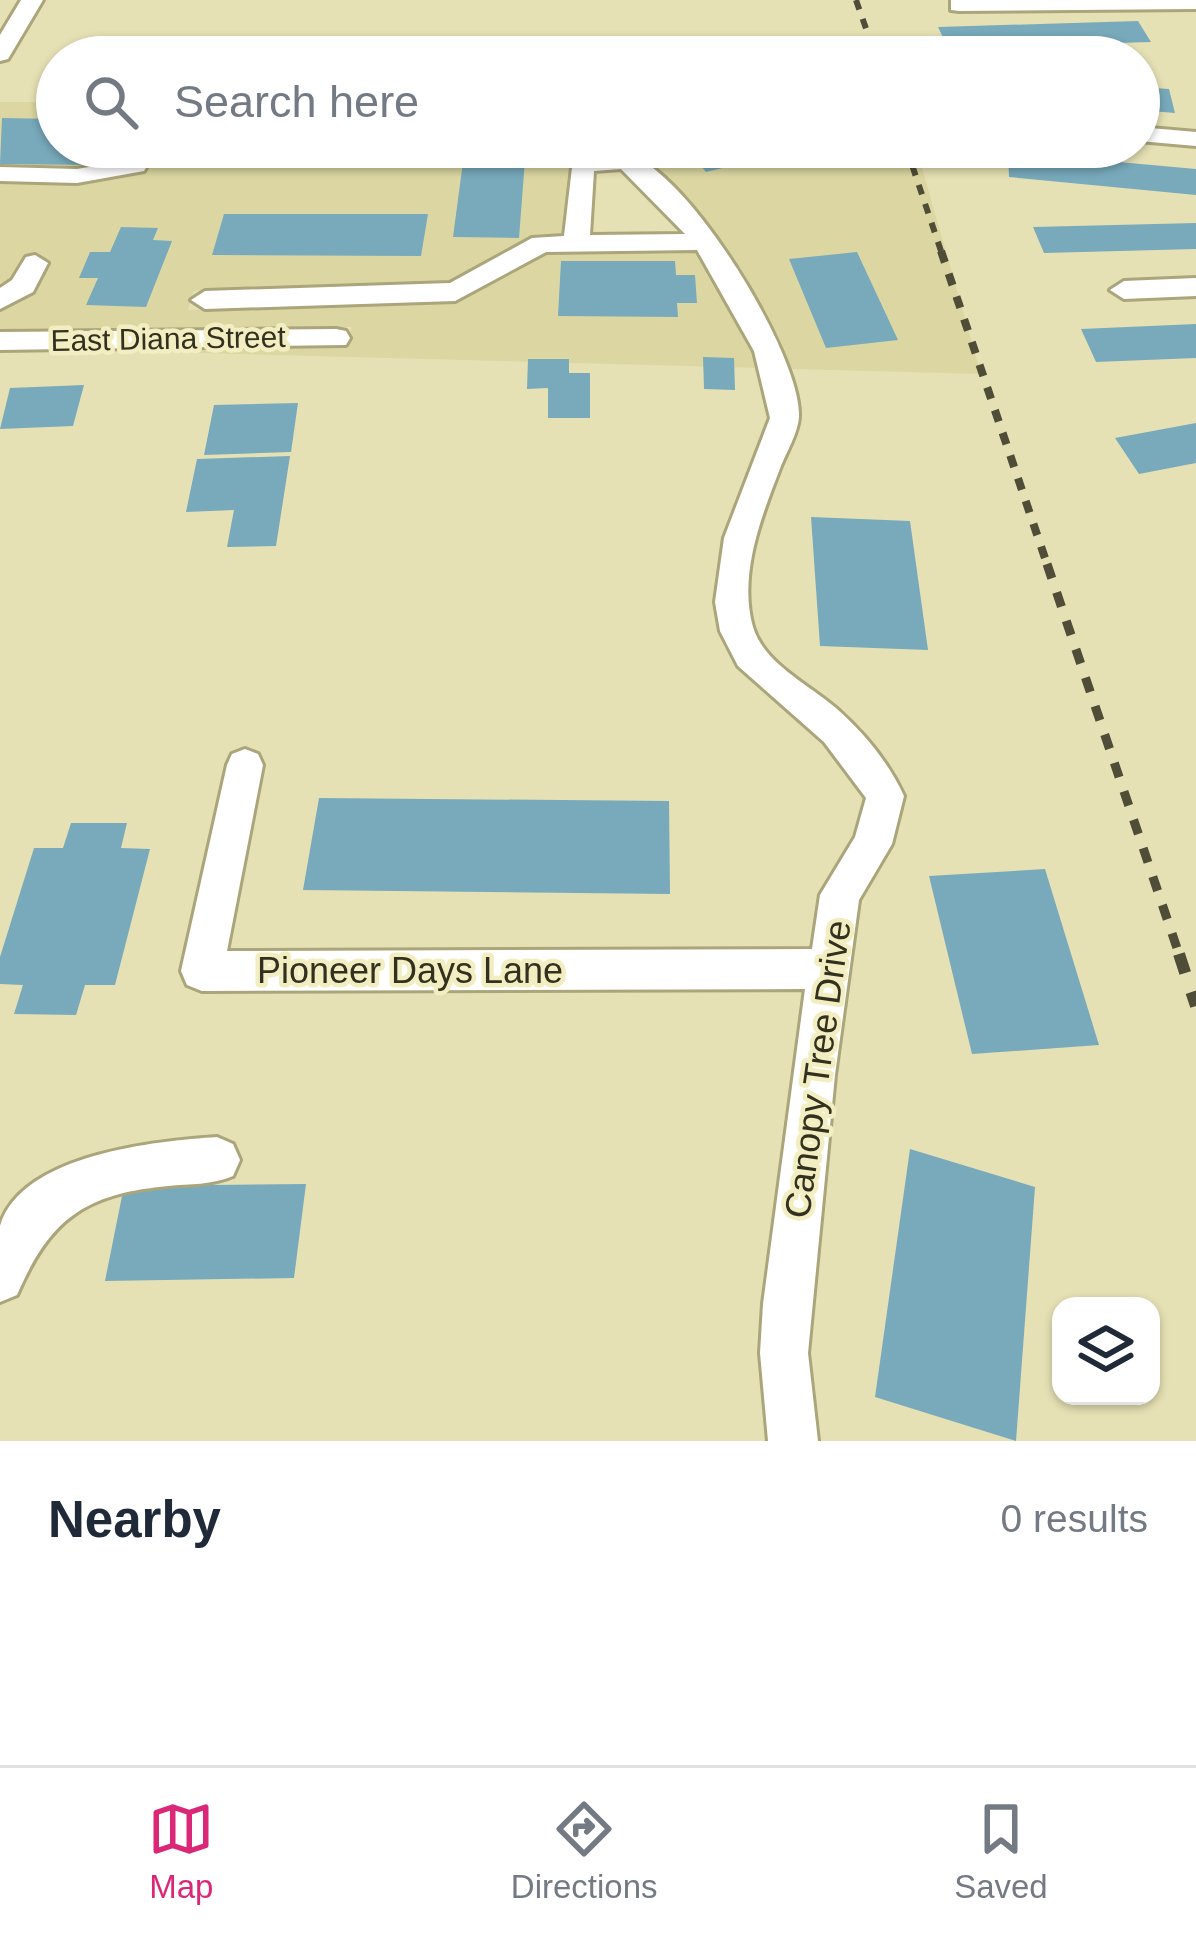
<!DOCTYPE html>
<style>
:root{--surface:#fff;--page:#f6f6f7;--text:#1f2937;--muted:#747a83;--line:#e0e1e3;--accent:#db2777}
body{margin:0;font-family:Arial,sans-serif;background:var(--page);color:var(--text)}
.controls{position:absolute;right:36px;bottom:36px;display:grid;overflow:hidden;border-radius:24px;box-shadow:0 3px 9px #0004}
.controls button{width:108px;height:108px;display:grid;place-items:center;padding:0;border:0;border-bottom:3px solid var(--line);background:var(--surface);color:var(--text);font:60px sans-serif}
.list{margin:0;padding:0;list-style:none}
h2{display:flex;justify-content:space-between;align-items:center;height:156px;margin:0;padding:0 48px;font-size:51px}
h2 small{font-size:39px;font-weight:400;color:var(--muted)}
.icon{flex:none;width:66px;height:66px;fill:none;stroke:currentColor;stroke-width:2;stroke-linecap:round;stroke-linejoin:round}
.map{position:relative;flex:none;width:1196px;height:1441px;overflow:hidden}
.search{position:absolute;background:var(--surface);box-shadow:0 3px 9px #0004;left:36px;right:36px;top:36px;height:132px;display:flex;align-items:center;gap:30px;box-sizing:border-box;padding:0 42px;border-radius:66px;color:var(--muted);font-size:45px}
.sheet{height:324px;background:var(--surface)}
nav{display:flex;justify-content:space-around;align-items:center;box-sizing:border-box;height:168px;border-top:3px solid var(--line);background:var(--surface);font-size:33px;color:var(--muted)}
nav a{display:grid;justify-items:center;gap:6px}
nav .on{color:var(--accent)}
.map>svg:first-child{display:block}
</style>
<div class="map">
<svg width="1196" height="1441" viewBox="0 0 1196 1441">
<rect width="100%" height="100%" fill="#e6e1b4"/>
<path fill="#dcd7a2" d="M0,102H57V147H916L981,374L790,369L780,342L715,233L667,180L636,155L620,151L589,153L570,163L564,234L533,237L451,282L194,291L188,310L455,302L546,254L696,251L760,368L124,351L348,348L351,327L0,330Z"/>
<g fill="#78aabc">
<path d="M1138,21L1151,42L948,48L938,27Z"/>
<path d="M1139,87L1169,89L1175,113L1139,110Z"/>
<path d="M2,118L57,119V147H98L90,165L0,164Z"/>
<path d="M465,147H526L519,238L453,237Z"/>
<path d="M685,147H801V149L706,172Z"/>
<path d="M1008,152L1196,169V195L1009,177Z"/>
<path d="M224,214H428L421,256L212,255Z"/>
<path d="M1196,223V249L1044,253L1033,227Z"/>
<path d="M121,227L158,228L153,240L172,241L146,307L86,305L98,278H79L90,252H110Z"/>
<path d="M857,252L898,340L826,348L789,259Z"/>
<path d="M561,261H675L676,275H695L697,303H677L678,317L558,316Z"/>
<path d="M1196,324V358L1096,362L1081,329Z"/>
<path d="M703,357L734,358L735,390L704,389Z"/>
<path d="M528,359H569V373H590V418H548V388L527,389Z"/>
<path d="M84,385L73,426L0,429L10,388Z"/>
<path d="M298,403L291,452L204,455L214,405Z"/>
<path d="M1196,423V463L1139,474L1115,438Z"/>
<path d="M290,456L276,546L227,547L234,510L186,512L197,459Z"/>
<path d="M811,517L910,521L928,650L820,646Z"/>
<path d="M319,798L669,801L670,894L303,890Z"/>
<path d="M71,823H127L121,848L150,849L115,985H85L76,1015L14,1014L23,985L0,984V957L34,848H63Z"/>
<path d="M1045,869L1099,1045L972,1054L929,876Z"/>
<path d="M910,1149L1035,1187L1016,1441L875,1397Z"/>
<path d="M306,1184L294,1278L105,1281L124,1186Z"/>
</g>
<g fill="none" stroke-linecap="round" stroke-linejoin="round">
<g stroke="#aaa57a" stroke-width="6">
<g id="minor">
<path d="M21,0H43L8,59L0,61V35Z"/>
<path d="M951,0H1196V9L959,11L951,10Z"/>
<path d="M1139,127L1196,132V146L1139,141Z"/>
<path d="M627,154C687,169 800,353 799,415C799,431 787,451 781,466C762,515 738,574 753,627C764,664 810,685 837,709C864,733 889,763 904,796L892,844L859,900L835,1075L808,1353L818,1441H768L760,1353L763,1304L805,989L202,991L187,985L181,971L227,765L232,754L245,749L258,754L263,765L227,951L812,949L820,895L855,837L866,798L824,742L738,666L720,631L715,602L724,538L770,418L754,351L697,250L546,252L455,301L205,309L191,300L205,291L450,283L532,238L564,236L573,159ZM621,169L685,234L590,235L594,171Z"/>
<path d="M135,159L147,166L144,171L77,183L0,181V167L77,169Z"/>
<path d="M35,255L48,263L33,292L0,309V288L12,280L26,257Z"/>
<path d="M1196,278V296L1124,299L1110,290L1124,281Z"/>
<path d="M336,329L346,331L350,338L346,345L0,350V332Z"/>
<path d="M217,1137L233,1144L240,1160L233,1176C212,1185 190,1184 168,1186C84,1194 50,1219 17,1295L0,1302C0,1280 0,1247 0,1226C21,1154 157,1141 217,1137Z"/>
</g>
</g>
<use href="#minor" fill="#fff" fill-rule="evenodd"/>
<g stroke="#4f4d37" stroke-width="6" stroke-dasharray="10 10" stroke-linecap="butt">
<path d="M856,0L876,57"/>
<path d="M906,147L942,254"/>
</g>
<path stroke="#4f4d37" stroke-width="8" stroke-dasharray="12 12" stroke-linecap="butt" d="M941,251L1048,567"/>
<path stroke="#4f4d37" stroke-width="9" stroke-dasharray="15 15" stroke-linecap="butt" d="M1047,564L1180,957"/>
<path stroke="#4f4d37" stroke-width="12" stroke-dasharray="20 20" stroke-linecap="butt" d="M1179,954L1196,1006"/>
</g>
<g text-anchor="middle" stroke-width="9" stroke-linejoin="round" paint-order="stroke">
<g font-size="30" fill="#32301f" stroke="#f3eec1">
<text transform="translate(168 339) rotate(-1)" y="10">East Diana Street</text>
</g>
<g font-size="36" fill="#32301f" stroke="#f3eec1">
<text x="410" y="983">Pioneer Days Lane</text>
<text transform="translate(817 1069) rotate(-82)" y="13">Canopy Tree Drive</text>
</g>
</g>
</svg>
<div class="controls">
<button><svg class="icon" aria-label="layers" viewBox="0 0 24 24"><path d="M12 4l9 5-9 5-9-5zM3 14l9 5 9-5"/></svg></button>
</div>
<div class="search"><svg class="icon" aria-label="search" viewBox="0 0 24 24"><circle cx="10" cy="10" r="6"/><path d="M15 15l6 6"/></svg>Search here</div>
</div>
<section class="sheet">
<h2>Nearby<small>0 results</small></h2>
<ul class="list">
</ul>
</section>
<nav>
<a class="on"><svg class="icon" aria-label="map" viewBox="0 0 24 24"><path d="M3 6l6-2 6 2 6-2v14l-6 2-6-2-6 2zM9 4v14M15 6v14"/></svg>Map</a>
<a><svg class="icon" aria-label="directions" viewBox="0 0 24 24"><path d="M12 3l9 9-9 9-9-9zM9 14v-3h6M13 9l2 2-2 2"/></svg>Directions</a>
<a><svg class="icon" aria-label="saved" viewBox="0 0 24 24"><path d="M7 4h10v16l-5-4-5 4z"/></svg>Saved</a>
</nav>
